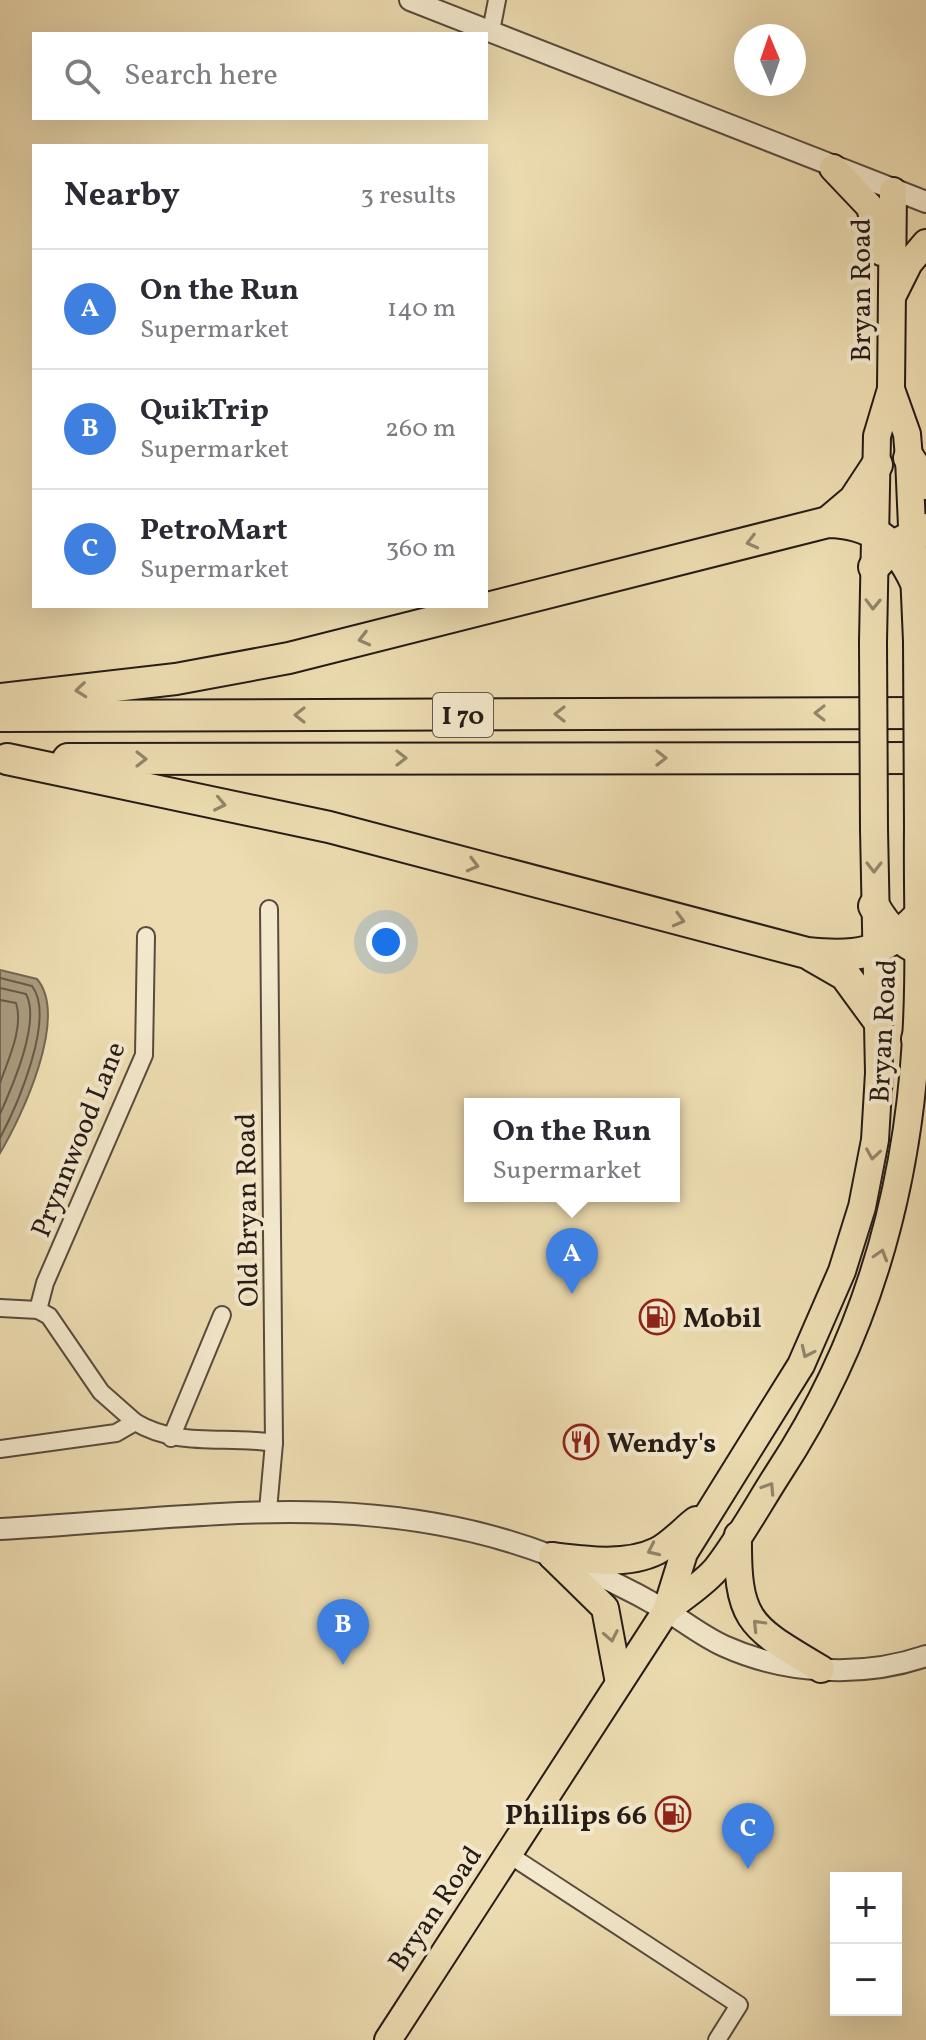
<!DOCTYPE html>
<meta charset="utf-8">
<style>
:root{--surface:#fff;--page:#f2f2f3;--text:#2b2b33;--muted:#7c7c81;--line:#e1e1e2;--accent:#7c3aed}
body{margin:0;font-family:Vollkorn,serif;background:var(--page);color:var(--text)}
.controls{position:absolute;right:24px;bottom:24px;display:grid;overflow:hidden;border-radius:0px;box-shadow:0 8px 32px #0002}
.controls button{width:72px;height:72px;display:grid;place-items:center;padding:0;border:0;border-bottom:2px solid var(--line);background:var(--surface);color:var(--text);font:40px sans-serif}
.compass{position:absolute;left:734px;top:24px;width:72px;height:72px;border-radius:50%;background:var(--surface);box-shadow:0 8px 32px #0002;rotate:358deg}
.you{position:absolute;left:386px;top:942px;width:28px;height:28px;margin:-20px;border:6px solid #fff;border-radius:50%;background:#1a73e8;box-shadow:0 0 0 12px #1a73e833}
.badge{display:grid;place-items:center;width:52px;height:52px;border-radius:50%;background:var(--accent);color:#fff;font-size:26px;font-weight:700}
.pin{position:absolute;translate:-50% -66px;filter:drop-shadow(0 2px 4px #0008)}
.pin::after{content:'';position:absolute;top:42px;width:28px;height:24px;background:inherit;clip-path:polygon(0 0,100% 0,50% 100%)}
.popup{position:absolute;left:464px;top:1098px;width:216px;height:104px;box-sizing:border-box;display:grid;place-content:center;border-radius:0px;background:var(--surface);filter:drop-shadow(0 2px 6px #0005);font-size:26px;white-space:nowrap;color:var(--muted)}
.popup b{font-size:30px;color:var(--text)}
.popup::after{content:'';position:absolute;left:50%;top:100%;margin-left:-16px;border:16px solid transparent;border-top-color:var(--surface)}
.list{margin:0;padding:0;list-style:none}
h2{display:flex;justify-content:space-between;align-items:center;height:104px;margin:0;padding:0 32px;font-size:34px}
h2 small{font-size:26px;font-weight:400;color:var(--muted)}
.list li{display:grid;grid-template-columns:52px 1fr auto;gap:24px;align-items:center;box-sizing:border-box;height:120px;padding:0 32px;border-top:2px solid var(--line)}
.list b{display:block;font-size:30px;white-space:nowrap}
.list p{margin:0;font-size:26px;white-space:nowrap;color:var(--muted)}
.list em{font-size:26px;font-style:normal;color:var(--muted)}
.icon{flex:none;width:44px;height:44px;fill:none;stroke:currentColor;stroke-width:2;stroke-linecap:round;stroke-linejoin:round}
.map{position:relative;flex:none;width:926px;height:2040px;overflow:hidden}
.search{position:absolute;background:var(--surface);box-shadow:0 8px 32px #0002;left:32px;top:32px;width:456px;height:88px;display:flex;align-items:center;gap:20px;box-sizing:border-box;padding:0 28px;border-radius:0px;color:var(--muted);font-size:30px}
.panel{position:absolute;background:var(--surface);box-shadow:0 8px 32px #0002;left:32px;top:144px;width:456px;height:464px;border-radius:0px}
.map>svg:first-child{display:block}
</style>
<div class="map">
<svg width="926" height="2040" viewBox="0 0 926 2040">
<rect width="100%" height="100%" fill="#eddcb1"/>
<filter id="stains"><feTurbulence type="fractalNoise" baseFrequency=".0025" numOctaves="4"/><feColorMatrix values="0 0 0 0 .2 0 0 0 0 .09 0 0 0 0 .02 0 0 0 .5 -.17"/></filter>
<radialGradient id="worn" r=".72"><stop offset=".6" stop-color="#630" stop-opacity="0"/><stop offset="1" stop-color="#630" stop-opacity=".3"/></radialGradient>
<path fill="#a99a7c" stroke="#756753" stroke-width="2" d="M0,970L37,979C69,1017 22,1116 0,1153Z"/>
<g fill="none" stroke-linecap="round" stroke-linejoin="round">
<g stroke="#685a49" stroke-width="2">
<path d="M0,978L32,986C56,1017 17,1106 0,1138"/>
<path d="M0,988L26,994C41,1022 12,1087 0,1114"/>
<path d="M0,1000L16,1003C24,1027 8,1060 0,1083"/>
</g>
<g stroke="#584b3d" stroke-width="20">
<g id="minor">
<path d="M491,31L497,0"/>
<path d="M0,1308L38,1310L49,1316L101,1392L135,1422"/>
<path d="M38,1310L45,1283L144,1055L146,936"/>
<path d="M171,1438L222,1315"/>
<path d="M0,1449L116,1433L135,1422C178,1448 226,1435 274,1443"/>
<path d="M268,1510L274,1443L269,909"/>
<path d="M508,1854L739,2005L717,2040"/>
</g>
</g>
<g stroke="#584b3d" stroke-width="24">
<g id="tertiary">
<path d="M410,0L926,202"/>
<path d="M0,1529C190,1519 368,1485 552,1556C592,1571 631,1590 667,1611C686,1623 704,1637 724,1646C786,1674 862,1678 926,1656"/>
</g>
</g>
<g stroke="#261b16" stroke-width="30">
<g id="primary">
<path d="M833,168L870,207L881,252"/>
<path d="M893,295L909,263L926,243"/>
<path d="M891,389L907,434L909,458L917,641"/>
<path d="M873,642L877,436L891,389L893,191"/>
<path d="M738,1535C737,1622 749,1626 821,1669"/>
<path d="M552,1556C584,1560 627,1566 657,1551C671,1544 684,1529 696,1520"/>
<path d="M552,1556L605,1608L619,1683"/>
<path d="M666,1611C682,1597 704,1584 717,1568C740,1538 759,1503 779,1472C865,1341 907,1195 916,1039C921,969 917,899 918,828"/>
<path d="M388,2040L666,1611L684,1553L801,1365L842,1271L862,1207L875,1140L879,1073L874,829"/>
</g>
</g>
<g stroke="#261b16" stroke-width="34">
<g id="motorway">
<path d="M909,458L926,484"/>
<path d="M828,522L854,500L877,465"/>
<path d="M874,567L893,546L926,529"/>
<path d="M0,699L176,679L289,658L828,522C871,523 897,542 915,581"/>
<path d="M0,716L926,713"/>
<path d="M7,759L329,827L807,953C857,958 881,955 917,918"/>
<path d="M68,759L926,758"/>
<path d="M874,906C887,929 901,942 926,953"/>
<path d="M812,956L845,975L878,1020"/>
<path d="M917,1039L926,1019"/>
</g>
</g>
<use href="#minor" stroke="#f3e8cc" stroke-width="16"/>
<use href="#tertiary" stroke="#f3e8cc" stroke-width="20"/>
<use href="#primary" stroke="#eddcb1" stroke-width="26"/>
<use href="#motorway" stroke="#eddcb1" stroke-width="30"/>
<g stroke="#261b16" stroke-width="30" stroke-linecap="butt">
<g id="primary-bridge">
<path d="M917,641L918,828"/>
<path d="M873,642L874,829"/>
</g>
</g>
<use href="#primary-bridge" stroke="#eddcb1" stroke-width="26"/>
</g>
<defs><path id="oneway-chevron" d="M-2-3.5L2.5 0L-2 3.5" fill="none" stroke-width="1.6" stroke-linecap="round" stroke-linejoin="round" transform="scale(2)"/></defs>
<g stroke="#93856b">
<use href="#oneway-chevron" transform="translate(752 542) rotate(166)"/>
<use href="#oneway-chevron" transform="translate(873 604) rotate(91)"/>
<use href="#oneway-chevron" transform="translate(364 639) rotate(166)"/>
<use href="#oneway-chevron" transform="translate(81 690) rotate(174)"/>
<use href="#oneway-chevron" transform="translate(820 713) rotate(180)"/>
<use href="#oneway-chevron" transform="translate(560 714) rotate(180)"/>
<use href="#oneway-chevron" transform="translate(300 715) rotate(180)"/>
<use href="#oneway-chevron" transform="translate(401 758)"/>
<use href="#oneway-chevron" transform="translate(661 758)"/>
<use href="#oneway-chevron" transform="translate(141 759)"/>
<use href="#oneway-chevron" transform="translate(220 804) rotate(12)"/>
<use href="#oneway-chevron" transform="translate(473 865) rotate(15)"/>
<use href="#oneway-chevron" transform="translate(874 867) rotate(90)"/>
<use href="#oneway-chevron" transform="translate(679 920) rotate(15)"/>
<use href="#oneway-chevron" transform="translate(873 1154) rotate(99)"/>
<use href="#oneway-chevron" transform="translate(881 1255) rotate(-73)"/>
<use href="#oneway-chevron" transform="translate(807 1352) rotate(115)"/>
<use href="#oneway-chevron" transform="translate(769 1488) rotate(-57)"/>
<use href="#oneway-chevron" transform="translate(653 1550) rotate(155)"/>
<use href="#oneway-chevron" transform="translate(758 1625) rotate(-134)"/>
<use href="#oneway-chevron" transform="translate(611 1636) rotate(79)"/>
</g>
<defs>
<g id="fuel-ring" transform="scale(1.8)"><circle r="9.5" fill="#f3e8cc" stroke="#8f2418" stroke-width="1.5"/><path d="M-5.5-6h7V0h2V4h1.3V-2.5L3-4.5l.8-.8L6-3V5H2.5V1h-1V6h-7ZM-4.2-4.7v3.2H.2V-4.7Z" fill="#8f2418"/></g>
<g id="restaurant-ring" transform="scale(1.8)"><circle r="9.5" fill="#f3e8cc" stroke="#8f2418" stroke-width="1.5"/><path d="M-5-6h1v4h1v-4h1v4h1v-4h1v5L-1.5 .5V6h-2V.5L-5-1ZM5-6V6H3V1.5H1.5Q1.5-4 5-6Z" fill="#8f2418"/></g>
</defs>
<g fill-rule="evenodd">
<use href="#fuel-ring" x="657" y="1317"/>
<use href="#restaurant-ring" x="581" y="1442"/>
<use href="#fuel-ring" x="673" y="1814"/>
</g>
<g text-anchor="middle" stroke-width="8" stroke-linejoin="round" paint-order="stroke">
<rect fill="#f3e8cc" stroke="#64584d" stroke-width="2" x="433" y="693" width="60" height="44" rx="6"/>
<g font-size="26" font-weight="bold" fill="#261b16">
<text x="463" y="724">I 70</text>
</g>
<g font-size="28" fill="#261b16" stroke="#f3e8cc">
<text transform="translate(860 290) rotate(-90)" y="10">Bryan Road</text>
<text transform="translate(882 1031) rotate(-87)" y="10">Bryan Road</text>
<text transform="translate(77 1139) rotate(-68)" y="10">Prynnwood Lane</text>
<text transform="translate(246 1210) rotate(-91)" y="10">Old Bryan Road</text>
<text transform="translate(434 1908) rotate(-56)" y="10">Bryan Road</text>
</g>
<g font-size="28" font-weight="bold" fill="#261b16" stroke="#f3e8cc" text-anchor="start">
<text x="683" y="1327">Mobil</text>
<text x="607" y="1452">Wendy's</text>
<text x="647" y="1824" text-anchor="end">Phillips 66</text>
</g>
</g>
<rect width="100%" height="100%" filter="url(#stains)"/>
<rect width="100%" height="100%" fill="url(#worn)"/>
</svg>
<div class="controls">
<button>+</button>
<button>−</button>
</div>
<svg class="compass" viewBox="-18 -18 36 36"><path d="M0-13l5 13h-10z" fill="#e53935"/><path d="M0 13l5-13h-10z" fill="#7c7c81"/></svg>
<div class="you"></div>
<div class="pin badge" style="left:572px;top:1294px;background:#3f7fe0">A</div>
<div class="popup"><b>On the Run</b>Supermarket</div>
<div class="pin badge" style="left:343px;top:1665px;background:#3f7fe0">B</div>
<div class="pin badge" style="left:748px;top:1869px;background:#3f7fe0">C</div>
<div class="search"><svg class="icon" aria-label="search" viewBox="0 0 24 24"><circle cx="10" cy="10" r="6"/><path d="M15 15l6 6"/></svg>Search here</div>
<section class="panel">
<h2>Nearby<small>3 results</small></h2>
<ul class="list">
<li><span class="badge" style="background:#3f7fe0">A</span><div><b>On the Run</b><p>Supermarket</p></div><em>140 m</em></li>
<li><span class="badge" style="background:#3f7fe0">B</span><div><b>QuikTrip</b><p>Supermarket</p></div><em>260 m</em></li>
<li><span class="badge" style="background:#3f7fe0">C</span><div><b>PetroMart</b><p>Supermarket</p></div><em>360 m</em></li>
</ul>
</section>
</div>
